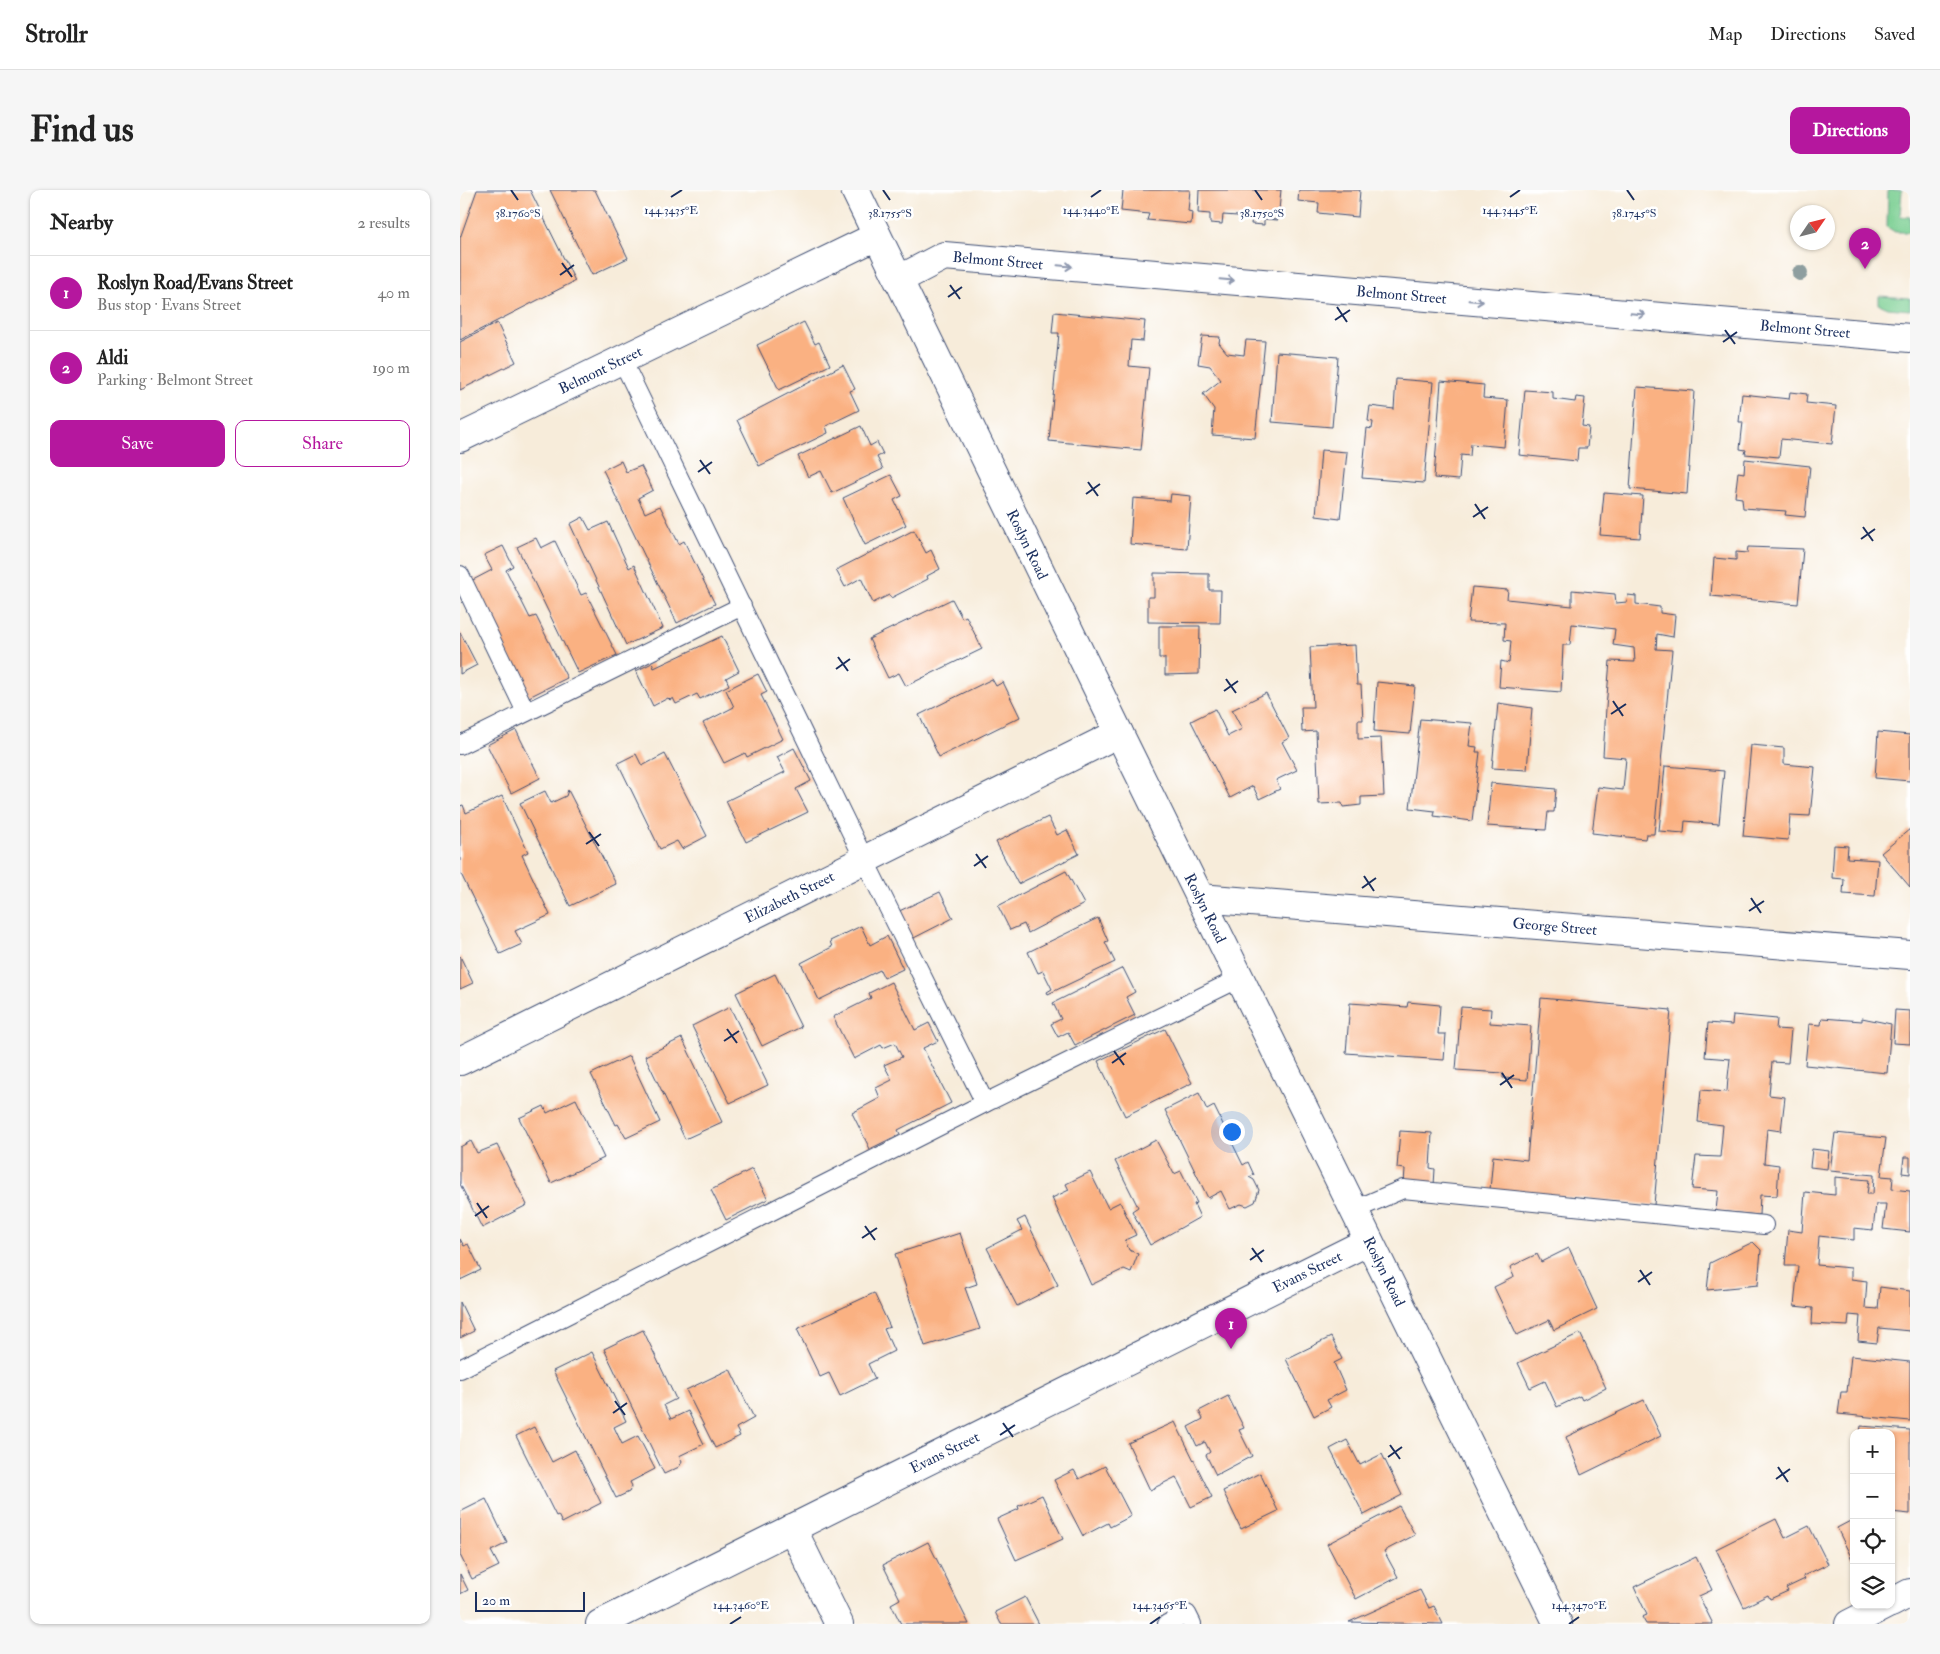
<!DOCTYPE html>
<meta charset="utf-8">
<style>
:root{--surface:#fff;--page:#f6f6f6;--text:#222;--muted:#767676;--line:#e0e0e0;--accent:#b5179e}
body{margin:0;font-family:"IM FELL Double Pica",serif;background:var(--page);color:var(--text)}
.controls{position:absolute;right:15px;bottom:15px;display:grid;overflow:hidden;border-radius:10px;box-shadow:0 1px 4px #0004}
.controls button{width:45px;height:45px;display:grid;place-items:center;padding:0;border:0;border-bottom:1px solid var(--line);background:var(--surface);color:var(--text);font:25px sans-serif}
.compass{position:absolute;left:1330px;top:15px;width:45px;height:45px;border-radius:50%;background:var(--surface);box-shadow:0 1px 4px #0004;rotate:55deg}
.scale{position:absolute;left:15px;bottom:12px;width:110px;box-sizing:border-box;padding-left:5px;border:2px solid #1b2f5e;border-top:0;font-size:14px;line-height:18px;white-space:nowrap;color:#1b2f5e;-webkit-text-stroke:4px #fff;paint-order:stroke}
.you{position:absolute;left:771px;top:941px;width:18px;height:18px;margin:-12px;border:4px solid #fff;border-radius:50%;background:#1a73e8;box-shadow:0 0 0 8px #1a73e833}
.badge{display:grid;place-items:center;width:32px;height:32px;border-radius:50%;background:var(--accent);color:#fff;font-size:16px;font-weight:700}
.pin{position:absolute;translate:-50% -41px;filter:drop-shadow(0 1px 2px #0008)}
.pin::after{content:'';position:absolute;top:26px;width:18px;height:15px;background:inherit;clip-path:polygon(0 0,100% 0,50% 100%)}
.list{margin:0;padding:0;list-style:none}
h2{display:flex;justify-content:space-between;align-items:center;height:65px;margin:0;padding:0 20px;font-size:21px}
h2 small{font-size:16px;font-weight:400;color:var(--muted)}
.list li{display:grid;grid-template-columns:32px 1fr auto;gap:15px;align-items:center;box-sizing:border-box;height:75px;padding:0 20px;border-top:1px solid var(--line)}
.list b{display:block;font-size:19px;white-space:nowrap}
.list p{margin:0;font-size:16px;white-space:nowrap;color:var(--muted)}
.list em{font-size:16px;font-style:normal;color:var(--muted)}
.actions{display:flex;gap:10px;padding:15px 20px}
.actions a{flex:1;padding:11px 0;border:1px solid var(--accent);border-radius:10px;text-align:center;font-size:18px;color:var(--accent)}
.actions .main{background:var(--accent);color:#fff}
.icon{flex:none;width:28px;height:28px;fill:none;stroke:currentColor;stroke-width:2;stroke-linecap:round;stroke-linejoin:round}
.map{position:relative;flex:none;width:1450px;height:1434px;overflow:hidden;border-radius:10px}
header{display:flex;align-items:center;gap:30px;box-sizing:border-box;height:70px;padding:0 25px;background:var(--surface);border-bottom:1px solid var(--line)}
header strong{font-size:24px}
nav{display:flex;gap:28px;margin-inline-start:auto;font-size:18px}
.intro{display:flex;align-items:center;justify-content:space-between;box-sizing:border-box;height:120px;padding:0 30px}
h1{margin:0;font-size:35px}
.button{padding:12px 22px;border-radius:10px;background:var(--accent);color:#fff;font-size:18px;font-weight:700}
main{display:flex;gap:30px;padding:0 30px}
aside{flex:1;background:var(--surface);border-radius:10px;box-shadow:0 1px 4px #0004}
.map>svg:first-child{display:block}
</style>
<header>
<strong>Strollr</strong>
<nav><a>Map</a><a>Directions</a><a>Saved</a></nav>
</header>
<div class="intro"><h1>Find us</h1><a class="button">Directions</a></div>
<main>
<aside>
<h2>Nearby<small>2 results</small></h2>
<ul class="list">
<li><span class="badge">1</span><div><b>Roslyn Road/Evans Street</b><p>Bus stop · Evans Street</p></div><em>40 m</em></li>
<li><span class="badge">2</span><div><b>Aldi</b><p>Parking · Belmont Street</p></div><em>190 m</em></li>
</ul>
<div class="actions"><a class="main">Save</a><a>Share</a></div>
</aside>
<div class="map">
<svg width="1450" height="1434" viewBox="0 0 1450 1434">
<rect width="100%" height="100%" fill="#fff"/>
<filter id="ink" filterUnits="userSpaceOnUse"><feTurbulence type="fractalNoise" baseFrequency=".02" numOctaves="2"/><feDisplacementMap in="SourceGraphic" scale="10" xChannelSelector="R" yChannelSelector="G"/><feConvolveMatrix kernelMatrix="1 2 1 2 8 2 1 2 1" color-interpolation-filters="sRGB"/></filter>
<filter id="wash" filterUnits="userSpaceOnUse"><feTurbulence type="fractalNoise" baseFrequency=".0096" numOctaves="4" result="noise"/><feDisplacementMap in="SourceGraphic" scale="20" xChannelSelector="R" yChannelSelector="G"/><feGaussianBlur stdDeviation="1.12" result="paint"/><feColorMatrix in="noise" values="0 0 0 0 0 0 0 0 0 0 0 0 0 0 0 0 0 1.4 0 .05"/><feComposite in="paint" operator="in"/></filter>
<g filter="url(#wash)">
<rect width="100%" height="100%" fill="#f7ecda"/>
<g fill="#7acf92" stroke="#4a7f78">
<path d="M1428,0H1442L1440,26L1450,27V42H1435L1427,37Z"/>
<path d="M1419,106L1450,108V120L1428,118L1419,114Z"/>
</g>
<g id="blocks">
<g fill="#fab182">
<path d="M17,0H70L115,91L0,150V48Z"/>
<path d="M90,0H135L168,68L132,85Z"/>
<path d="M663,0H730L728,21L732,22L731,34L687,30L689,24L661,21Z"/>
<path d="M739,0H821L818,30L804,29V35L791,34L792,27L763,25L762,34L750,33V24L738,23Z"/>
<path d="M839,0H900L898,27L858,23L859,13L838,11Z"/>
<path d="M594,122L685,131L683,151L671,150L669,176L689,178L681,260L589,251L599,143H592Z"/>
<path d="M344,132L355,154L359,152L370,175L319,200L297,155Z"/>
<path d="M37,133L56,172L0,200V152Z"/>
<path d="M742,146L760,147L759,153L767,163L784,165L786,150L805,151L795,248L752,245L754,219L743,204L761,190L750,176L738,174Z"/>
<path d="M817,162L878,167L872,237L812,232Z"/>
<path d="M383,175L395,199L390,201L399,220L366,236L368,243L299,276L277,230Z"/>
<path d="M936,189L973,192L964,293L902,288L907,238L912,239L913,232L908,231L910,216L934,219Z"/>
<path d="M981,191L1024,195L1023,208L1048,210L1044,257L1011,254L1010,266L1001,265L999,290L974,288Z"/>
<path d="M1177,197L1234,201L1227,304L1170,299Z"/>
<path d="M1065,200L1093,202V209L1115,212L1116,207L1125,208L1122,236L1129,237L1127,258H1118L1117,271L1059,265Z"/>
<path d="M1330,202L1347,204L1346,213L1376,216L1372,254L1321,249L1319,267L1285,264L1286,260L1280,259L1283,232H1279L1282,204L1329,209Z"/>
<path d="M401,236L410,256L417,252L423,264L417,267L423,279L372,303L361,281L348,287L338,266Z"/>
<path d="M861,260L887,262L880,329L856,326Z"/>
<path d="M1285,269L1350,276L1345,327L1325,325L1326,321L1283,318L1282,308L1275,307L1278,282L1284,283Z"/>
<path d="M161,271L166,282L181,276L193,300L178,308L185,323L200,316L219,354L224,351L255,414L217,433L143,280Z"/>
<path d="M431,285L442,306L434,310L446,335L405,355L383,308Z"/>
<path d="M1144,303L1183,306L1180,348L1140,345Z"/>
<path d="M711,304L731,306L727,359L670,354L673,308L710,311Z"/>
<path d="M123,327L130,340L148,332L169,378L174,375L203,438L166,455L110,334Z"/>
<path d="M454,340L466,363L471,360L480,379L467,386L468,389L431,408L429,405L413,413L401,388L385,397L376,380Z"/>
<path d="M76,348L81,358L95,351L121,405L126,403L157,465L118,483L57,357Z"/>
<path d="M43,356L53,376L46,380L70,428L76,426L107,488L69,507L11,391L32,380L24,365Z"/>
<path d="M1288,357L1343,359L1338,414L1251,406L1254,368L1276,370V362L1287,363Z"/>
<path d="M694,383L749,384V400H761L760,433L688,432V407H694Z"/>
<path d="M1012,397L1048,400L1047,409L1112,416V400L1155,404L1156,413L1167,412L1168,405L1176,406V414L1200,417V423L1215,425L1213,447L1197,444L1196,459L1212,460L1194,644H1186L1185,649L1132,643L1138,597L1163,600L1166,568L1143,566L1146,518L1150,471L1175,472L1174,458L1153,455L1155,439L1112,434L1110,455H1103L1101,502L1039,497L1041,471L1049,473L1051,451L1044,450L1045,433L1008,432Z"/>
<path d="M492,409L502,428L506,426L522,459L446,496L439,483L428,488L409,449Z"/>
<path d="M699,436H740L739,484L705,485V468H699Z"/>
<path d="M0,442L17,475L0,484Z"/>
<path d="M262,446L279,481L266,488L269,495L240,509L237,504L216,514L213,508L210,510L208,508L193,516L176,481L192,473L194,478Z"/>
<path d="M895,455L897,495H901L903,530H898V549L921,548L924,606L901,607V615L883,617L882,613L859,614L856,541L842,542L841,517H853L850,457Z"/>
<path d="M298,484L307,502L301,505L323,549L287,567L285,563L264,573L243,533L274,517L266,500Z"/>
<path d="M532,489L536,496L543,492L560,527L479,567L459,525Z"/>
<path d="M917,492L955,496L950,544L914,541Z"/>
<path d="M806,503L829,548L822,552L837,580L816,590L820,599L799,609L793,596L770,608L731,531L755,519L768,546L782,539L772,520Z"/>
<path d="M1038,513L1072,518L1067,580L1032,578Z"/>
<path d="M960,529L1012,533L1009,556L1017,557L1016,562H1020L1012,631L974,626L975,621L950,618Z"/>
<path d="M56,540L80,588L51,603L27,555Z"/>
<path d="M1418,542L1450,545V591L1415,588Z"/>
<path d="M1291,555L1324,558V574L1355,577L1350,626L1330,625L1328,650L1283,646Z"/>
<path d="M334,558L351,591L336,599L348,622L286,652L266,611L325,582L317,567Z"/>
<path d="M176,564L182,576L205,564L247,646L222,659L217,651L200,659L158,573Z"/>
<path d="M1205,576L1264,581L1259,634L1225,631L1224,643L1199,641Z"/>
<path d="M1031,593L1096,599L1094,622H1088L1086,640L1027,636Z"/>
<path d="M108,600L156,694L110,716L60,613L85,601L91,613L106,606Z"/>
<path d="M42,606L68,662L62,665L90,725L55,741L62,754L40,764L0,682V616L3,615L6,623Z"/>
<path d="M588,627L597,645L607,640L619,664L558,694L536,652Z"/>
<path d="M1450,639V697L1421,663Z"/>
<path d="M1374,655L1388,656L1387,668L1418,670L1415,706L1383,704L1384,689L1372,688Z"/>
<path d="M606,681L624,714L568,743L564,734L550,740L538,716Z"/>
<path d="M480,702L493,728L448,751L435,723Z"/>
<path d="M638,728L648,751L645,752L655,772L588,804L587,802L592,799L583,781L578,783L568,762Z"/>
<path d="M401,736L410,755L427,746L443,779L424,788L420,780L359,810L341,773L372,757L370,751Z"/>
<path d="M0,766L13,793L0,799Z"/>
<path d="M663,778L675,802L666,807L675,825L615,855L608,842L598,847L591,834L601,829L593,813Z"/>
<path d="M315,784L341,837L302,856L276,803Z"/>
<path d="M431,792L455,840L469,833L478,851L463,858L491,913L438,940L440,944L410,959L392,923L420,908L416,898L432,890L424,875L442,867L435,853L423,858L421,855L394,869L373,827L411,808L409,803Z"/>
<path d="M1081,808L1211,820L1194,1015L1030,1000L1033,966L1067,970Z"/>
<path d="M948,812L980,815L978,844H986L984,870L886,863L890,813L947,817Z"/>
<path d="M270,817L308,895L270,913L232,836Z"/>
<path d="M1001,817L1031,819L1030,833L1071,836L1067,890L1043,888V883L996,880Z"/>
<path d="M1435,820L1450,821V854L1433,853Z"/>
<path d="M1273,825L1317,829L1316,839L1331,840L1328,873L1312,872L1309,905L1325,907L1321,941L1307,939L1304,973L1319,975L1317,1006L1300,1005L1299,1025L1256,1021L1258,1001L1232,999L1236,966L1260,967L1263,935L1238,932L1241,900L1267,902L1268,887L1270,869L1245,867L1248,833L1272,835Z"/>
<path d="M1362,828L1402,831V828L1431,834L1427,883L1345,875L1349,834L1361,835Z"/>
<path d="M705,839L732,893L665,926L638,871Z"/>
<path d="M222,848L262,932L225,949L185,866Z"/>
<path d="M169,866L200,932L166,948L158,934L156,935L131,884Z"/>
<path d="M739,903L747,920L754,916L783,975L788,972L794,985L789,987L794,990L799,1000L795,1012L787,1016L781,1014L770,1019L761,1001L748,1008L705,920Z"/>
<path d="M116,909L144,968L91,993L59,928L84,916L87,923Z"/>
<path d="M940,941L972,943L970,978L975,979L974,995L944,993L945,979L937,978Z"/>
<path d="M1375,943L1426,948L1421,986L1433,987L1432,999L1450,1001V1042L1423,1039L1426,1014H1416L1413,1040L1394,1038V1050L1359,1046L1357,1075L1391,1078V1089L1407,1091L1405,1118L1418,1119L1420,1097L1450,1101V1141L1419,1138L1417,1153L1398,1151L1400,1126L1389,1125L1388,1136L1352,1134L1353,1118L1334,1116L1338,1076H1325L1328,1040L1342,1042L1345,1002L1375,1005V987L1409,990L1407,1004H1413L1414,985L1370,981Z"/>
<path d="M696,950L714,984L721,981L737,1013L734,1014L740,1027L690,1055L672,1021L678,1017L655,971Z"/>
<path d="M11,951L17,963L37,955L67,1015L22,1038L0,994V957Z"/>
<path d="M1352,959L1369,961L1367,979L1350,977Z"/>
<path d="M1444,967H1450V984L1442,983Z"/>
<path d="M292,979L308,1009L266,1030L251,1000Z"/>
<path d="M630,982L648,1018L660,1012L676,1045L665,1050L669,1060L678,1064L671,1082L664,1079L631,1095L592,1008L609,1000L606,994Z"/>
<path d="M565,1027L598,1095L557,1116L527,1058L562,1040L557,1031Z"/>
<path d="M500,1043L517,1094L505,1098L520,1139L465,1156L435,1064Z"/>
<path d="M0,1049L4,1056L8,1054L21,1080L0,1090Z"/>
<path d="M1293,1052L1301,1060L1298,1095L1247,1100L1250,1073Z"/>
<path d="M1109,1058L1137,1119L1094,1140L1089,1130L1057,1145L1034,1097L1054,1087L1050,1077L1077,1064L1081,1072Z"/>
<path d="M414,1103L430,1137L424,1139L434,1161L408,1174L415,1189L380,1206L369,1183L360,1187L337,1139Z"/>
<path d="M0,1112L14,1141L0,1148Z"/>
<path d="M183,1140L216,1209L204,1215L211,1229L228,1221L244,1254L219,1266L222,1272L219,1277L204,1284L144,1159Z"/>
<path d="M1120,1143L1146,1198L1122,1210L1120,1206L1097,1217L1085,1191L1070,1198L1058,1173Z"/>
<path d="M871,1147L882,1169L874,1173L886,1200L867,1210L871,1217L854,1226L826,1169Z"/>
<path d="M132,1162L166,1231L154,1237L162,1254L178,1246L195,1279L170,1292L172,1296L169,1302L156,1308L93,1181Z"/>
<path d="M1391,1166L1450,1172V1231L1378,1224L1381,1202H1387Z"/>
<path d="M270,1179L294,1228L276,1238L280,1246L255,1258L226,1200Z"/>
<path d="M768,1206L784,1238L779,1240L792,1266L756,1285L746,1265L750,1262L745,1252L737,1256L728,1237L743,1229L739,1221Z"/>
<path d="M1184,1210L1201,1246L1121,1285L1106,1247Z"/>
<path d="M715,1232L752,1307L731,1317L716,1287L690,1300L668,1253Z"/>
<path d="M1401,1236L1450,1240V1324L1431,1322V1243H1400Z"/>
<path d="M74,1237L92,1272L115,1260L141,1313L102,1333L98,1325L96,1326L56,1246Z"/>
<path d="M887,1250L900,1275L922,1264L942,1305L904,1325L870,1259Z"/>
<path d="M645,1276L671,1326L650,1337L648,1333L623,1346L594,1290L614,1280L619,1289Z"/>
<path d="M800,1283L818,1321L781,1339L763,1301Z"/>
<path d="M582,1305L603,1349L556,1370L537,1329L559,1319L558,1316Z"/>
<path d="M26,1309L47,1353L31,1361L39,1376L12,1389L0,1365V1322Z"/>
<path d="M939,1316L955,1345L924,1361L938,1387L896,1409L867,1354Z"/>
<path d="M1316,1329L1325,1348L1349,1336L1368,1374L1343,1386L1345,1389L1326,1398L1328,1401L1310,1409L1308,1405L1284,1417L1256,1359Z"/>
<path d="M1394,1329V1368L1392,1369L1377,1338Z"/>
<path d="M468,1352L509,1434H441L431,1414L440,1409L423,1375Z"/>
<path d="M1236,1367L1252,1400L1239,1406L1253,1434H1186L1182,1427L1187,1425L1174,1397Z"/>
<path d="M0,1384L8,1400L0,1404Z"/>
<path d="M960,1400L969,1418L974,1416L983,1434L889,1432Z"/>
<path d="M565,1407L579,1434H541L535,1422Z"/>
</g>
</g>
</g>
<g filter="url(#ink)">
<use href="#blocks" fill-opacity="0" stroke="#3c4b71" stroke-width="1"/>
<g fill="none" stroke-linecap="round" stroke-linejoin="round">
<g stroke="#3c4b71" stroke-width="20">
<g id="lane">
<path d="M162,170L405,671L525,913"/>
<path d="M0,385L66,522"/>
<path d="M0,555L282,416"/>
<path d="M894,1020L943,999L1304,1035"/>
<path d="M0,1179L525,913L780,788"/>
<path d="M707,1434L727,1424L732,1434"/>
</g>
</g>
<g stroke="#3c4b71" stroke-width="30">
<g id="street">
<path id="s1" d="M438,90L484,66L1450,148"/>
<path id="s2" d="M0,248L417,46"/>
<path id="s3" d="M740,708L1450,765"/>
<path id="s4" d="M0,871L659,543"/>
<path d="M332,1338L379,1434"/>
<path d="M1431,1413L1450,1403"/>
<path id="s5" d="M140,1434L909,1051"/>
<path d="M1389,1434L1426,1415"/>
</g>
</g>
<g stroke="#3c4b71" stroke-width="30">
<g id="secondary">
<path id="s6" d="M395,0L659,543L1098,1434"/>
</g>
</g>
<use href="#lane" stroke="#fff" stroke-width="18"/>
<use href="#street" stroke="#fff" stroke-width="28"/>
<use href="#secondary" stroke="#fff" stroke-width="28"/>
</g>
<circle fill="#8e9e9f" cx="1340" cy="83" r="8"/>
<defs><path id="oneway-shaft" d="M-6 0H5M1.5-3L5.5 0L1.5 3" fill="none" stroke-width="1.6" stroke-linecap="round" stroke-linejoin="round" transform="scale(1.25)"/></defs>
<g stroke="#8d97ae">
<use href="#oneway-shaft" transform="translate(605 76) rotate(5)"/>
<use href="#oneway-shaft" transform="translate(767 90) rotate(5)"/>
<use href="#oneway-shaft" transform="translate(1016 111) rotate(5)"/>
<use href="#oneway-shaft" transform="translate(1178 124) rotate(5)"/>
</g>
</g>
<path fill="none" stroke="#1b2f5e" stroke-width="2" d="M51,0L58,10M423,0L430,10M795,0L802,10M1167,0L1174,10M211,7L222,0M631,7L641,0M1050,7L1060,0M102,73L112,87M100,85L114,75M490,95L500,109M488,107L502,97M877,117L887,132M875,130L890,120M1265,140L1275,154M1263,152L1277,142M240,270L250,284M238,282L252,272M628,292L638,306M626,304L640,294M1015,314L1025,329M1013,327L1028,317M1403,337L1413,351M1401,349L1415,339M378,467L388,481M376,479L390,469M766,489L776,503M764,501L778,491M1153,511L1163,526M1151,524L1166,514M129,642L139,656M126,654L141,644M516,664L526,678M514,676L528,666M904,686L914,701M902,698L916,688M1291,708L1301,723M1289,721L1304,711M267,839L277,853M264,851L279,841M654,861L664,875M652,873L666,863M1042,883L1052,898M1040,895L1054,885M17,1013L27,1028M15,1026L29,1016M405,1036L415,1050M402,1048L417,1038M792,1058L802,1072M790,1070L804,1060M1180,1080L1190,1095M1178,1092L1192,1082M155,1211L165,1225M153,1223L167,1213M543,1233L553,1247M540,1245L555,1235M930,1255L940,1269M928,1267L942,1257M1318,1277L1328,1292M1316,1289L1330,1279M270,1434L281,1427M690,1434L700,1427M1109,1434L1119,1427"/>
<g text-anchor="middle" stroke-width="5" stroke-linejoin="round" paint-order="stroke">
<g font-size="15" fill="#1b2f5e" stroke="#fff">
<text dy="5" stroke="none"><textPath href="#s1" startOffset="106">Belmont Street</textPath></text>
<text dy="5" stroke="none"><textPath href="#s1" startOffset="511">Belmont Street</textPath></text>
<text dy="5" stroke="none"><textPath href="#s1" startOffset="916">Belmont Street</textPath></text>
<text dy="5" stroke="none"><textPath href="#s2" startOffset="156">Belmont Street</textPath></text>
<text dy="5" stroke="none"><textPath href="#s6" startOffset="394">Roslyn Road</textPath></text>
<text dy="5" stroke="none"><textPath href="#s4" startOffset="368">Elizabeth Street</textPath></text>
<text dy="5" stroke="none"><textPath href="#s6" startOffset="799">Roslyn Road</textPath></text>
<text dy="5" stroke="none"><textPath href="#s3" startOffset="356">George Street</textPath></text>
<text dy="5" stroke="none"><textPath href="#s6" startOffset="1204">Roslyn Road</textPath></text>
<text dy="5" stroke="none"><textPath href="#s5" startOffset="790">Evans Street</textPath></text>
<text dy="5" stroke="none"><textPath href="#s5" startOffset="385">Evans Street</textPath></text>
</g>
</g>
<g font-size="12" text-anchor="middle" fill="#1b2f5e" stroke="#fff" stroke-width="5" stroke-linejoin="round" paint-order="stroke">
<text x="211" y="24">144.3435°E</text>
<text x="631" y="24">144.3440°E</text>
<text x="1050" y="24">144.3445°E</text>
<text x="58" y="27">38.1760°S</text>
<text x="430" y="27">38.1755°S</text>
<text x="802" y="27">38.1750°S</text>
<text x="1174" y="27">38.1745°S</text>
<text x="281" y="1419">144.3460°E</text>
<text x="700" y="1419">144.3465°E</text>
<text x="1119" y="1419">144.3470°E</text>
</g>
</svg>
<div class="controls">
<button>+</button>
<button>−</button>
<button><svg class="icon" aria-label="locate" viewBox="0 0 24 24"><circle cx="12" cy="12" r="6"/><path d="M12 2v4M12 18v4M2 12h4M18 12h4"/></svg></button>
<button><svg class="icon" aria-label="layers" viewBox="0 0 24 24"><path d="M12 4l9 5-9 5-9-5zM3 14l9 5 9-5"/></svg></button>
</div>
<svg class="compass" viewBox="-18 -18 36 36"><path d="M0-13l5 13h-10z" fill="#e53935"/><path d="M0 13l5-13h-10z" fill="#767676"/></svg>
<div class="scale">20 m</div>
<div class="you"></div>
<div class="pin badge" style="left:771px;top:1159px">1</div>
<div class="pin badge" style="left:1405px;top:79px">2</div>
</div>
</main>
